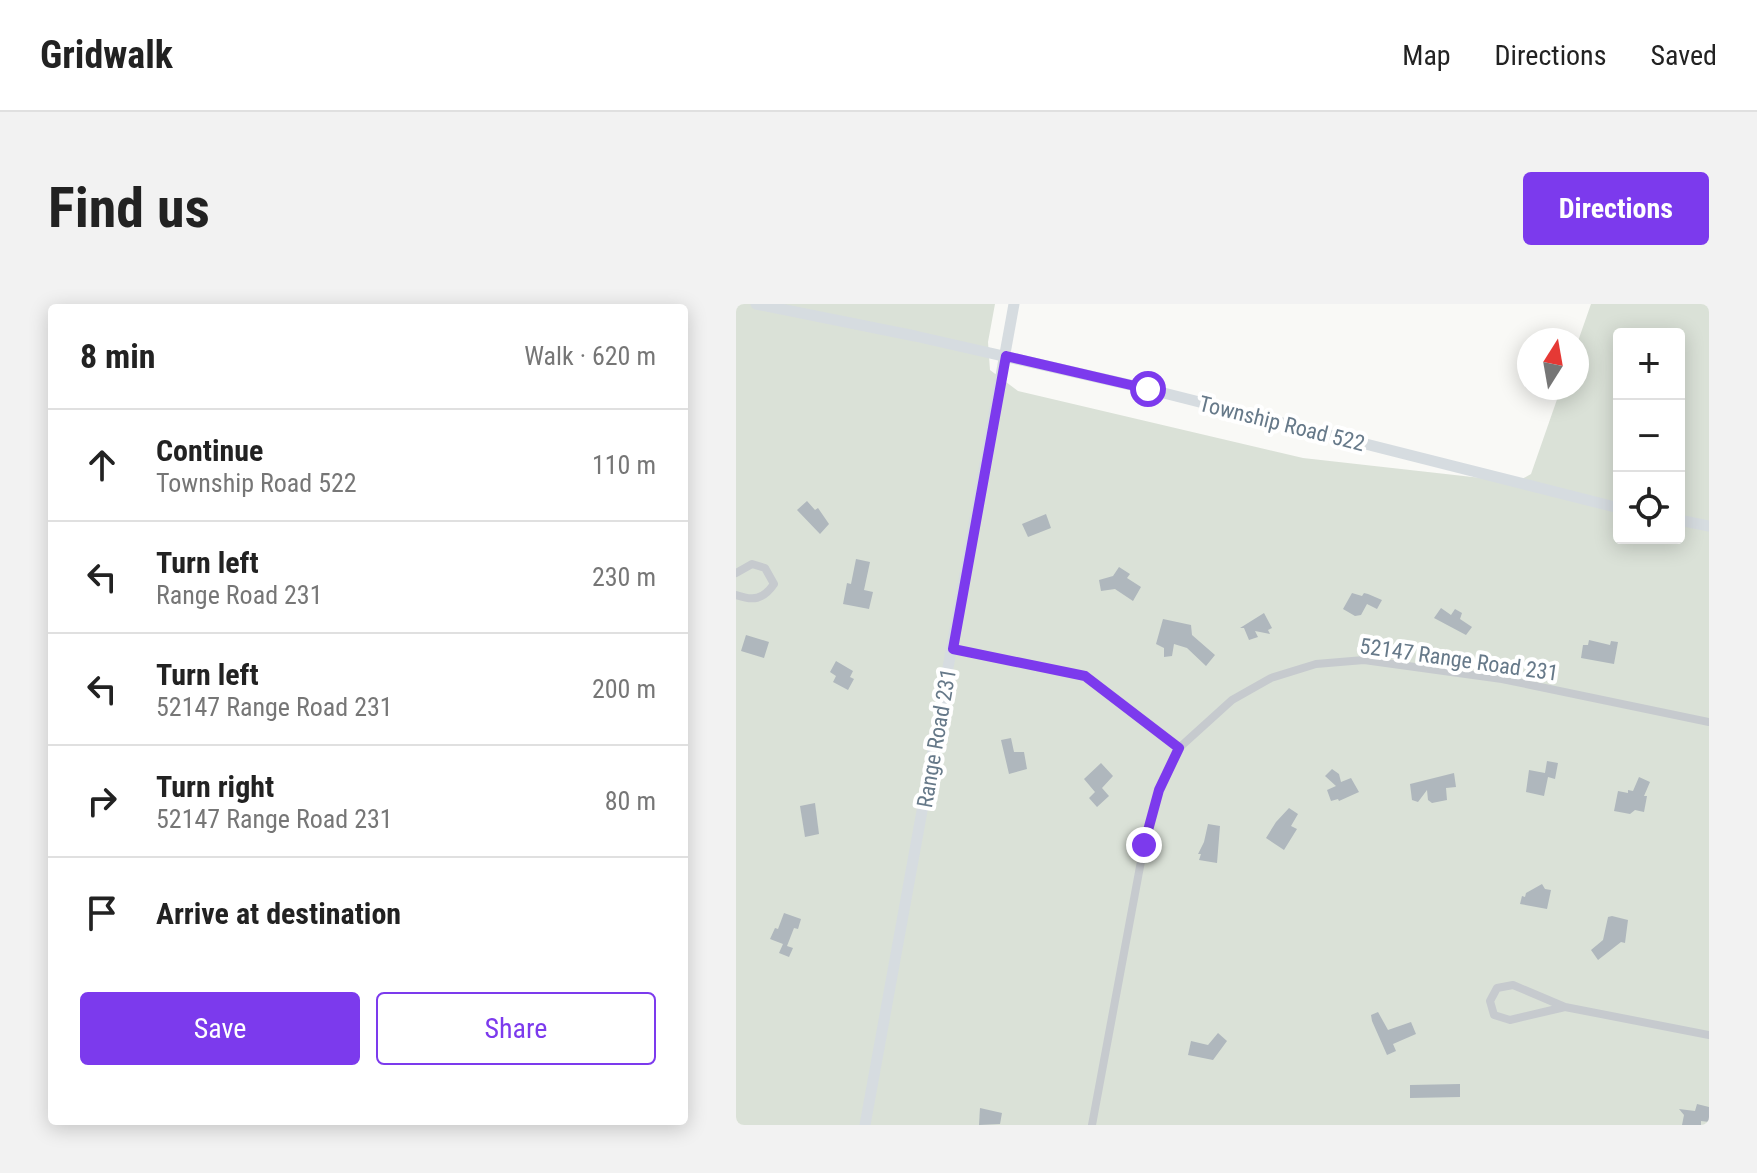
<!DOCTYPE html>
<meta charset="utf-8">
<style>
:root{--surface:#fff;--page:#f2f2f2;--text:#222;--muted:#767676;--line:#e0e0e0;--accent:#7c3aed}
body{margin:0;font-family:"Roboto Condensed",sans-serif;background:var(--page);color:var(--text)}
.controls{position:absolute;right:24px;top:24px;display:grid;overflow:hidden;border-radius:8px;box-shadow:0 4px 20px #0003}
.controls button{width:72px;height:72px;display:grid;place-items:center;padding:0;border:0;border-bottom:2px solid var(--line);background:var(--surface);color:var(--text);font:40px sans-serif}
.compass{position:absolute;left:781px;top:24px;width:72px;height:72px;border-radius:50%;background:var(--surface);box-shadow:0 4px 20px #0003;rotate:11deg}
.stop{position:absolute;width:24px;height:24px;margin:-18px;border:6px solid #7c3aed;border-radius:50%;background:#fff}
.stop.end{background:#7c3aed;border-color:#fff;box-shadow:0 2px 8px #0008}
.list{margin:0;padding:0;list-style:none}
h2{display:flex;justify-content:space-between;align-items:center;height:104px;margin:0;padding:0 32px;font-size:34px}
h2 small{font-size:26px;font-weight:400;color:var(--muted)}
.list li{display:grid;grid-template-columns:52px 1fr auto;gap:24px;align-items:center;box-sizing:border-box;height:112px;padding:0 32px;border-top:2px solid var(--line)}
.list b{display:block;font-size:30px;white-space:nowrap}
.list p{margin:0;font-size:26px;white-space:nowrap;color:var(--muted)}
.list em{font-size:26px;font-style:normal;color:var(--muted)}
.actions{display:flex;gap:16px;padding:24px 32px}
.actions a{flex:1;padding:18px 0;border:2px solid var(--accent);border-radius:8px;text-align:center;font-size:28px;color:var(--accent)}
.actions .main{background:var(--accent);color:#fff}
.icon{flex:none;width:44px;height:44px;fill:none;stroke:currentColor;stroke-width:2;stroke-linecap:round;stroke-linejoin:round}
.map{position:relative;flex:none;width:973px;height:821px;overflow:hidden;border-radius:8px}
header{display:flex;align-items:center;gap:48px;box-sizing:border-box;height:112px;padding:0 40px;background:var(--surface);border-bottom:2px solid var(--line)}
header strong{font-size:38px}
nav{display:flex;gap:44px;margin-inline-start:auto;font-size:28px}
.intro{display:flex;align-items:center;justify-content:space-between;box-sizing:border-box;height:192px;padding:0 48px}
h1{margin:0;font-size:56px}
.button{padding:20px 36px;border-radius:8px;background:var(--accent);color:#fff;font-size:28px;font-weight:700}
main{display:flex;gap:48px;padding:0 48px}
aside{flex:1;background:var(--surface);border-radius:8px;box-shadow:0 4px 20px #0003}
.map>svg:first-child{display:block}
</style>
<header>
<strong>Gridwalk</strong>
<nav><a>Map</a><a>Directions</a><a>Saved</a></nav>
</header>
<div class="intro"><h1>Find us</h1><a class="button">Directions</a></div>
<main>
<aside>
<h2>8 min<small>Walk · 620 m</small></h2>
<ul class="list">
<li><svg class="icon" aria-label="ahead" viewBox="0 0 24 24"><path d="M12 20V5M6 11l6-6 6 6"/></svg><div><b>Continue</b><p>Township Road 522</p></div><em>110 m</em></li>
<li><svg class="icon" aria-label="left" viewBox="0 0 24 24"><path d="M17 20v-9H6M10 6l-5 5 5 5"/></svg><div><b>Turn left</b><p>Range Road 231</p></div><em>230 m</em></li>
<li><svg class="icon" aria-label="left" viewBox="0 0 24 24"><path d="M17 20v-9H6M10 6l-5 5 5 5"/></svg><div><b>Turn left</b><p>52147 Range Road 231</p></div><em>200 m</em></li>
<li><svg class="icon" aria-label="right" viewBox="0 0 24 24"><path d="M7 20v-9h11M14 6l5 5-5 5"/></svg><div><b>Turn right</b><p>52147 Range Road 231</p></div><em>80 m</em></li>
<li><svg class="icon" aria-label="arrive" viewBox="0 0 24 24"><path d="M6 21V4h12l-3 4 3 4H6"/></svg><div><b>Arrive at destination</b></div></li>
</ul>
<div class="actions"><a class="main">Save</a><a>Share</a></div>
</aside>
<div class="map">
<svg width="973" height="821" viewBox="0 0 973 821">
<rect width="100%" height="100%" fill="#f9f9f6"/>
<path fill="#dae1d7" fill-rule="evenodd" d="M0,0H259L252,38L254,66L282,87L567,154L781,178L795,170L825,84H841V40L855,0H973V821H0ZM883,30H943V234H883Z"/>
<g fill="#afb7bd">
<path d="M71,197L79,206L82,204L93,220L84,230L61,206Z"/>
<path d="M310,210L315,224L292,233L286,220Z"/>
<path d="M120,255L134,258L128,286L137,288L133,305L107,300L111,279L115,280Z"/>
<path d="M383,263L394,270L391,274L405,283L397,297L379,285L365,287L363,276L377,272Z"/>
<path d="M616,289L626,292L628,289L632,290L646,296L641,305L631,300L625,311L619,312L607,305Z"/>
<path d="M705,304L715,311L719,305L726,309L724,315L736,323L730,331L698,314Z"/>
<path d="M528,309L536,324L532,326L534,330L519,327L522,333L513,336L508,324H504Z"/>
<path d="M427,315L455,321L456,331L479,351L470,362L451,344L438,340L436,352L428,353V344L420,340Z"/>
<path d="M10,331L33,338L28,354L5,347Z"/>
<path d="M853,336L874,341L875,337L882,338L878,360L845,354L847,341H852Z"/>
<path d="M100,357L117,367L114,373L118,375L112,386L97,378L100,372L94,368Z"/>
<path d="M275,434L278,448H288L291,465L273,470L265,436Z"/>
<path d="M811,457L822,459L819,475L812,473L808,492L790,488L793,466L809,469Z"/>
<path d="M365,459L377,472L366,484L373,492L361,503L353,494L359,488L348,475Z"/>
<path d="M596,465L603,470L605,478L615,474L623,488L603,497L602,495L595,497L591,486L600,482L589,472Z"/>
<path d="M718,469L720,483L710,484L711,496L696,499L692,496L691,486L682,498L676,496L674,480Z"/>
<path d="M903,473L914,478L908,492H911L908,508L899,506L894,510L878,507L882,487L892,489V486L897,487Z"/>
<path d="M79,499L83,530L69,533L64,502Z"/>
<path d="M553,504L562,510L555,522L561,525L548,546L530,534L540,518Z"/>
<path d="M472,520L484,522L481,559L463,556L465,550H462L468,538Z"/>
<path d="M806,580L809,585L815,586L811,605L784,600L786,592L789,593L790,589Z"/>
<path d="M48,609L65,615L62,625L58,624L51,642L57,644L53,653L43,649L47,640L34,635L39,624L42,625Z"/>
<path d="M876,612L892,616L889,639L885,638L862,656L855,646L867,636L872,613Z"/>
<path d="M642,708L652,726L675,718L680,730L657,740L660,747L651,751L636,717L635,711Z"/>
<path d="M482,729L491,737L477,756L452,751L455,737L472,741Z"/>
<path d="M724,780V793L674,794V781Z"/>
<path d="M961,800L973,803V818L965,817V821H946L948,811L943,805L959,807Z"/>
<path d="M244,804L266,809L264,820L243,821Z"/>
</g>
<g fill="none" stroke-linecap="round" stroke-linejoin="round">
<g stroke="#c6cace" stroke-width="8">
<path d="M0,269L16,260L29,264L38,280C27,296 17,297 0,291"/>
<path d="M217,345L349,372L443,444"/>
<path d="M829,703L774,716L758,711L754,697L761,684L777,681L829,703L973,731"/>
<path d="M356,821L408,541L423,486L443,444L496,396L535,374L580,360L628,356L766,375L973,418"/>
</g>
<g stroke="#d6dce0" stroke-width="11">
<path d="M20,0L179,32L412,85L883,204"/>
<path d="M943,216L973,222"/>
<path d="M129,821L278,0"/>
</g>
</g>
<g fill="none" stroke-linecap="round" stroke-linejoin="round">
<path stroke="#7c3aed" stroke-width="10" d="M408,541L423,486L443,444L349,372L217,345L270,52L412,85"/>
</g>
<g text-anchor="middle" stroke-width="8" stroke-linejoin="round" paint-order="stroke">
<g font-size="22" fill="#667989" stroke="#fff">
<text transform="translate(546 119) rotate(14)" y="8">Township Road 522</text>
<text transform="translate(723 355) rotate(8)" y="8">52147 Range Road 231</text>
<text transform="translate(200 434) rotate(-80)" y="8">Range Road 231</text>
</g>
</g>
</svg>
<div class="controls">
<button>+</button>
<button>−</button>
<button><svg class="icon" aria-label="locate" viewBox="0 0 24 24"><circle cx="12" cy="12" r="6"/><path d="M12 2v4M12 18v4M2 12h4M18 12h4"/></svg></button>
</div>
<svg class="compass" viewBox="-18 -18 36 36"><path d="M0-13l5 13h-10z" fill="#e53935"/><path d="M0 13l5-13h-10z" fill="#767676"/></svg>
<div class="stop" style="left:412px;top:85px"></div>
<div class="stop end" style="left:408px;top:541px"></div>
</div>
</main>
